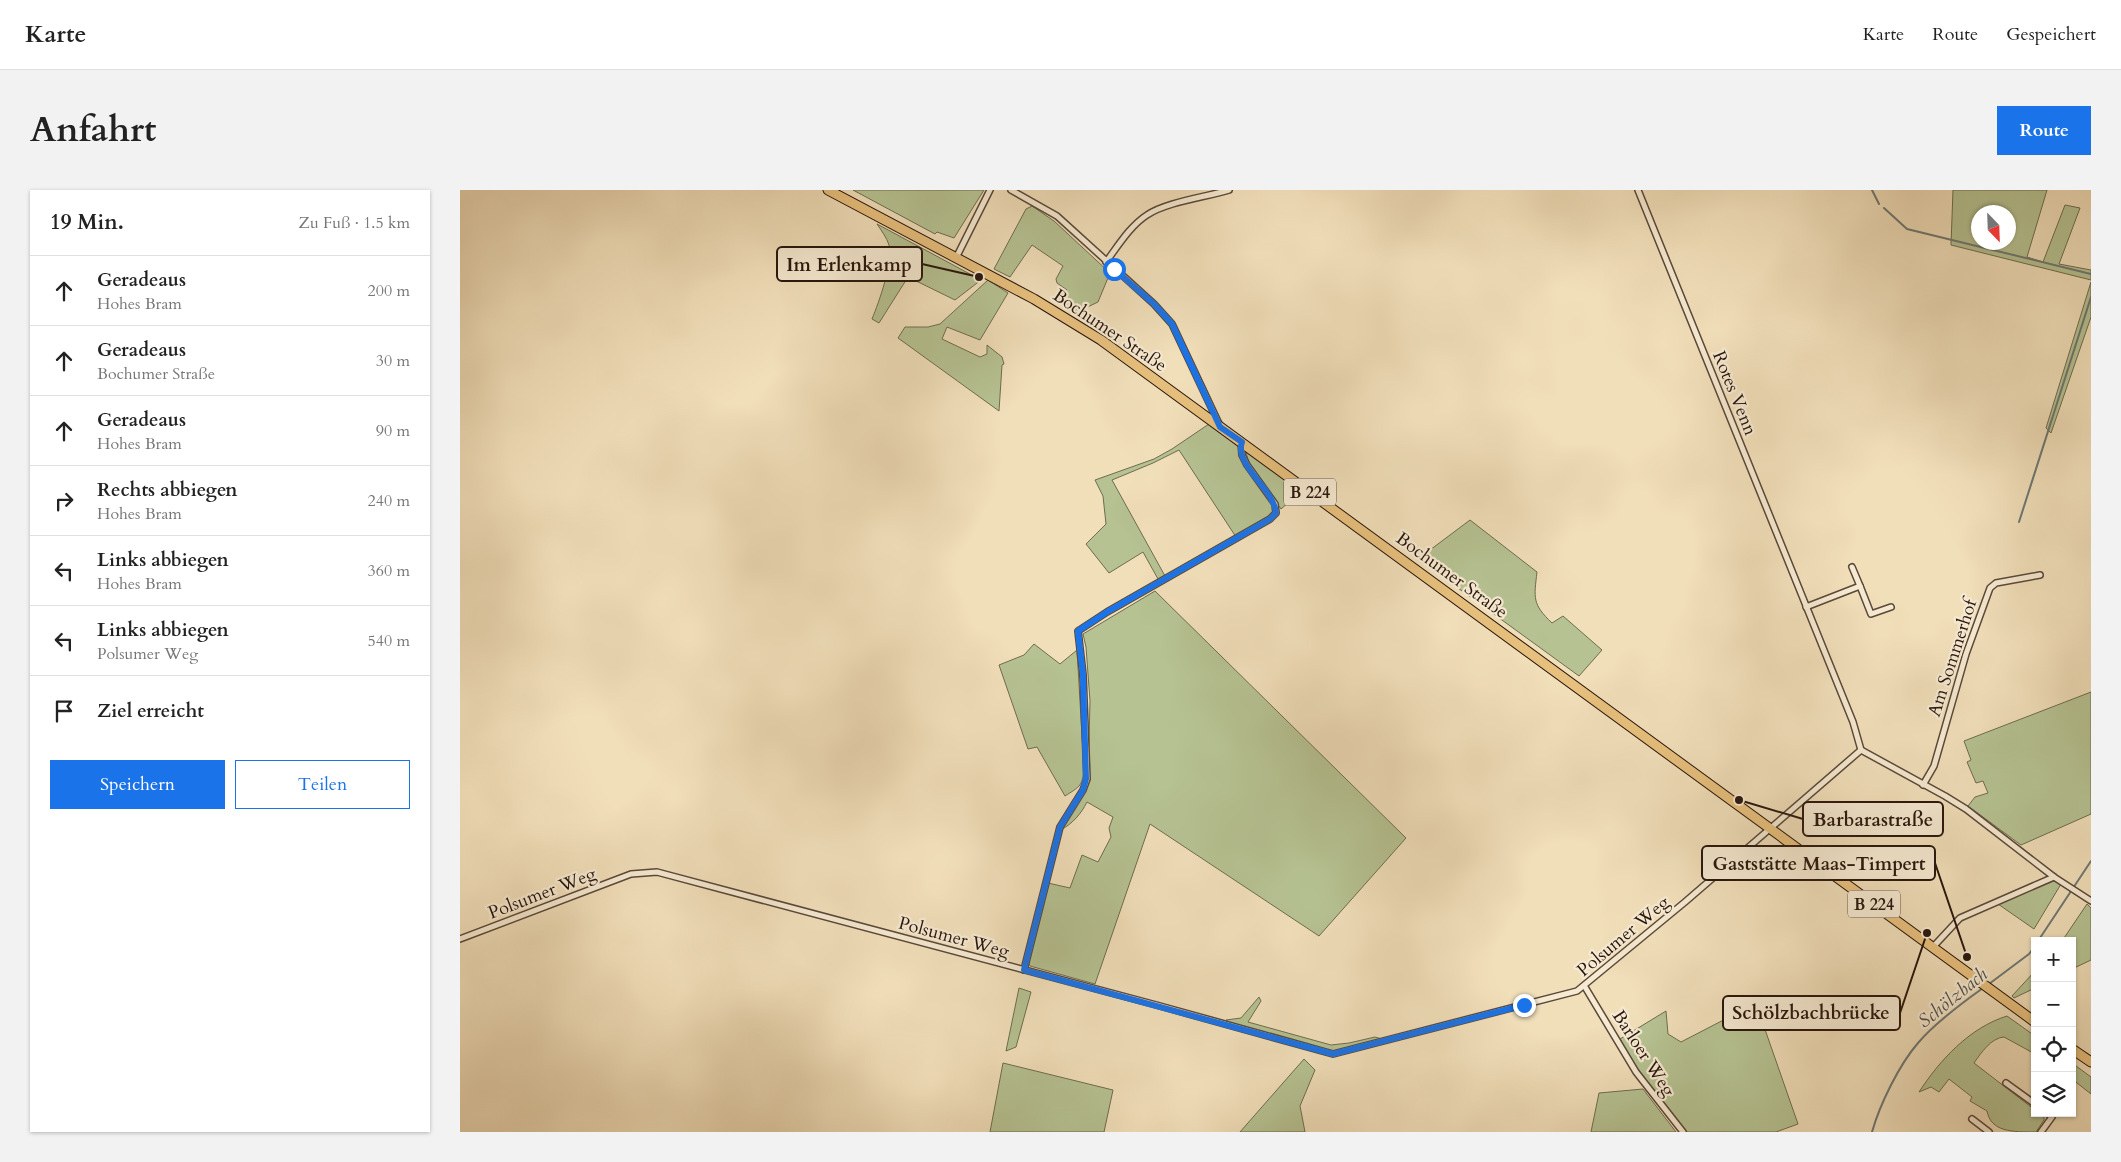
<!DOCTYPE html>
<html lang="de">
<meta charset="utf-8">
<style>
:root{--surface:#fff;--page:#f2f2f2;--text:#222;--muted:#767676;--line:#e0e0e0;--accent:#1a73e8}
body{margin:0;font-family:Cardo,serif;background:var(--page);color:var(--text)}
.controls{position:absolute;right:15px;bottom:15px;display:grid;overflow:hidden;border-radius:0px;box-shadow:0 1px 4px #0004}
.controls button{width:45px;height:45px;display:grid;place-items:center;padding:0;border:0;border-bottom:1px solid var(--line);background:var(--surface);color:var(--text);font:25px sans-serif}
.compass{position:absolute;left:1511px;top:15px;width:45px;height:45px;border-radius:50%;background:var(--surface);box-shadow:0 1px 4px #0004;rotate:157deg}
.stop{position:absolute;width:15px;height:15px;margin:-11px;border:4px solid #1a73e8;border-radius:50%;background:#fff}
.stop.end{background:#1a73e8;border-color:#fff;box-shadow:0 1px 5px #0008}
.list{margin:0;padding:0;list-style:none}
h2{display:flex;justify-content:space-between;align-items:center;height:65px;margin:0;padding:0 20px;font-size:21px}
h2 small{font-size:16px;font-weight:400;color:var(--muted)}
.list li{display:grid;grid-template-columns:32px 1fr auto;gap:15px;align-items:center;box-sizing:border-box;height:70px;padding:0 20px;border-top:1px solid var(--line)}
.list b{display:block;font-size:19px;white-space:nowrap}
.list p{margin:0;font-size:16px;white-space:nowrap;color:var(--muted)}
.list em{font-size:16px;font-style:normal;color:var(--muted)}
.actions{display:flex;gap:10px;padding:15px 20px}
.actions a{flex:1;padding:11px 0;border:1px solid var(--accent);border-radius:0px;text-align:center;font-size:18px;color:var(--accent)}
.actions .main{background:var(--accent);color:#fff}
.icon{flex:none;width:28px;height:28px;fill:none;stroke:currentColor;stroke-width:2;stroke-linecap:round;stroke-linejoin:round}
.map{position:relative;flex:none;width:1631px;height:942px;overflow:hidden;border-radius:0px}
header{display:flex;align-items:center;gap:30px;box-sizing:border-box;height:70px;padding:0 25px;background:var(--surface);border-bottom:1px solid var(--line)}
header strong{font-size:24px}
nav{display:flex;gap:28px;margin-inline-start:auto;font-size:18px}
.intro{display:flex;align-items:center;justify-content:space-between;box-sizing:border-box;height:120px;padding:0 30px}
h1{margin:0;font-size:35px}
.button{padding:12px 22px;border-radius:0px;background:var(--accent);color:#fff;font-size:18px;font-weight:700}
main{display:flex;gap:30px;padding:0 30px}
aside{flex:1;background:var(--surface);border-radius:0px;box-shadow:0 1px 4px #0004}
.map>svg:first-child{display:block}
</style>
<header>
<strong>Karte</strong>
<nav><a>Karte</a><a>Route</a><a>Gespeichert</a></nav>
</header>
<div class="intro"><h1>Anfahrt</h1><a class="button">Route</a></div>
<main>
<aside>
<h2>19 Min.<small>Zu Fuß · 1.5 km</small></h2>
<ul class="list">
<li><svg class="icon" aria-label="ahead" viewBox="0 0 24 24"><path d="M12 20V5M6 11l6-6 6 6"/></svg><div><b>Geradeaus</b><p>Hohes Bram</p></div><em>200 m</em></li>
<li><svg class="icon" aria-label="ahead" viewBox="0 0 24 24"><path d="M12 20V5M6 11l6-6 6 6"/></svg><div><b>Geradeaus</b><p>Bochumer Straße</p></div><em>30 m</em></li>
<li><svg class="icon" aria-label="ahead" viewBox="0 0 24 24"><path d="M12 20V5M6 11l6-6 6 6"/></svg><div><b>Geradeaus</b><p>Hohes Bram</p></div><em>90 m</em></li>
<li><svg class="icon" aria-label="right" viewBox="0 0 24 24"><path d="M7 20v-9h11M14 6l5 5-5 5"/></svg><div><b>Rechts abbiegen</b><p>Hohes Bram</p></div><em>240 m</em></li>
<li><svg class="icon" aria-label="left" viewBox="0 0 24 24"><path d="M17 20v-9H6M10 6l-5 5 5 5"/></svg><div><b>Links abbiegen</b><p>Hohes Bram</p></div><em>360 m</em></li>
<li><svg class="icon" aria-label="left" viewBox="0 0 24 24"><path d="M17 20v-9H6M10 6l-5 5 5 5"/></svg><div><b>Links abbiegen</b><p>Polsumer Weg</p></div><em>540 m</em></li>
<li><svg class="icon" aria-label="arrive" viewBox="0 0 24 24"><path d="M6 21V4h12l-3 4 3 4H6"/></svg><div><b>Ziel erreicht</b></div></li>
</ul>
<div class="actions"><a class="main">Speichern</a><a>Teilen</a></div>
</aside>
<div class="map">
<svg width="1631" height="942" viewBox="0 0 1631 942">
<rect width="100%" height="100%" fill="#f1dfba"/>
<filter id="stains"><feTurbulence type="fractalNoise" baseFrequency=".004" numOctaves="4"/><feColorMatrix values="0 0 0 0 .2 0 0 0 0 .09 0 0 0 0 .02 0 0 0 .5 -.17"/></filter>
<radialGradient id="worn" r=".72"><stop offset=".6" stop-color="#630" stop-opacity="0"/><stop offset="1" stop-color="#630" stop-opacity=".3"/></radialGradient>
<g fill="#b6c292" stroke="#6e6c4f" fill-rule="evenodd">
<path d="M393,0H524L494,48L477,42L475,44Z"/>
<path d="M1493,0H1587L1567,67L1583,72L1605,15L1620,18L1599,74L1631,80V90L1491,55ZM1518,22H1548V52H1518Z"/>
<path d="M572,16L594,31L650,83L638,112L617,122L598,111L607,100L597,93L596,89L603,76L572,55L550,87L534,79L566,19Z"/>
<path d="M417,34L521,90L495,110L448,87L419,133L412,129C419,112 433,73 429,55C427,48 421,40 417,34Z"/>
<path d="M528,90L548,103L520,150L487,137L482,149L520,167L527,164V155L542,167L544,174L542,175L539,221L438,148L445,137H468L480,134Z"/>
<path d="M1631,92V127L1591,243L1586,238Z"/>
<path d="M749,234L778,255L780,265L813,314V322L809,328L776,347L719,260L693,273L652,290L705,386L698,389L683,362L649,383L626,354L646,334L643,306L635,290L694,269L712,259Z"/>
<path d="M786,262H788L842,301L821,319L789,274Z"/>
<path d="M1010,330L1077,382C1074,408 1072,414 1092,433L1103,426L1142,460L1119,486L958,369Z"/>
<path d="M695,401L946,648L859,746L690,634L635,794L570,776L568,772L588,693L610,698L622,665L638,672L651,647L649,638L653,627L627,612C621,624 613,633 601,640L628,594L630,511L626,457L623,444Z"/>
<path d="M574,454L600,474L617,460L624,580C622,597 619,597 605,606L577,557L568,559L539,475L564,465Z"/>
<path d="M1631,502V624L1561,655L1508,616L1515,607L1528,603L1523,591L1516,593L1507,572L1511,570L1504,551Z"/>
<path d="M1593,690L1601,694L1574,739L1538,714Z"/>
<path d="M1627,714L1631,718V770L1612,779V751H1602Z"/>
<path d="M1575,781V798L1554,808L1552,806Z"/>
<path d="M559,798L571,802L556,857L546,861Z"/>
<path d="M799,807L801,811L788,832L871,855L889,853L915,847L922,849L882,860L868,861L775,836L766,830L781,828Z"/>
<path d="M1294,820L1297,828H1301L1338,934L1316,942H1226L1179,883L1160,849L1206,821L1208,844L1221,852L1277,823Z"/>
<path d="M1547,826L1575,846V864L1544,847C1531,848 1521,863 1514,873L1575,920V923H1578L1584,927V930L1576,942C1552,942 1531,942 1527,921L1510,911L1512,907L1489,889L1479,902L1471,897L1459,902C1480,870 1509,838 1547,826Z"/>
<path d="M844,869L855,880L840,916L845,942H780Z"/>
<path d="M543,873L653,900L644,942H530Z"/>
<path d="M1612,873L1631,887V904L1612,889Z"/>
<path d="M1183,899L1216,942H1131L1139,903Z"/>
</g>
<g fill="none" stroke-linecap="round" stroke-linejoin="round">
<g stroke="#6e7874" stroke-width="2">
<path d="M1412,0L1419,14"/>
<path d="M1424,18L1447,39L1631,84"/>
<path d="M1559,332L1631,107"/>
<path d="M1578,751L1631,671"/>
<path d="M1529,794L1569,764L1575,756"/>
<path d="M1412,942C1420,914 1439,875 1458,853C1474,834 1502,813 1523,798"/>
</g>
<g stroke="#5a4838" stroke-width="8">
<g id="minor">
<path d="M551,0L597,26L694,114L712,134L760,236"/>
<path d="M1178,0L1393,532L1401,560"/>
<path d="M496,68L530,0"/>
<path d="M646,72C658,56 670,36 687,25C706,12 746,7 769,0"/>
<path d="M1392,377L1400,396"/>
<path d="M1346,417L1400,396L1411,424L1431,417"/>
<path d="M1401,560L1485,606L1506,619L1594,687L1631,711"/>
<path d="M1463,595L1474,576L1506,464L1530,398L1536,393L1580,385"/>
<path d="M0,749L171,684L197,682L700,816L873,864L1117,801L1225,712L1401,560"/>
<path d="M1473,757L1500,728L1594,687"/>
<path d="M564,780L600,637L623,600L627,589L623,485L618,441L647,422L810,329L816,323L815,314L787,275L782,265L781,252"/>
<path d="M1125,797L1176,882L1223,942"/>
<path d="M1546,893L1575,914"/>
<path d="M1512,929L1529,942"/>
<path d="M1581,942L1592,927L1587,923"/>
</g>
</g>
<g stroke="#27150c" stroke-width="11">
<g id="primary">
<path d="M368,0L574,109L641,150L1575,832"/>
<path d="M1612,859L1631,872"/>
</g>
</g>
<use href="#minor" stroke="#f6ead2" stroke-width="5"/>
<use href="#primary" stroke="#e8c07d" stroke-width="9"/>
</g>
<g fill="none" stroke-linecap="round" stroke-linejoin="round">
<path stroke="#1a73e8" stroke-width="6" d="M654,79L694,114L712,134L760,237L782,252C774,275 814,299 816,323L810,329L647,422L618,441L623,485L626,589L623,600L600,637L564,780L873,864L1064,815"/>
</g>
<g text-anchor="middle" stroke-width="4.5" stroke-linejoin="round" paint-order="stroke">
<g fill="#f6ead2" stroke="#655547" stroke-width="1">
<rect x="824" y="288.5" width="52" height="27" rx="4"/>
<rect x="1388" y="700.5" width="52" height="27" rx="4"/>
</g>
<g font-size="16" font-weight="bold" fill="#27150c">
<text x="850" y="308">B 224</text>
<text x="1414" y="720">B 224</text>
</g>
<g font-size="18" fill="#27150c" stroke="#f6ead2">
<text transform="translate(650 140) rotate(34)" y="6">Bochumer Straße</text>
<text transform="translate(1275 203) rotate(68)" y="6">Rotes Venn</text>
<text transform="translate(992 385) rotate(36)" y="6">Bochumer Straße</text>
<text transform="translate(1492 468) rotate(-72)" y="6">Am Sommerhof</text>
<text transform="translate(82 703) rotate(-21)" y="6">Polsumer Weg</text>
<text transform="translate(1163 746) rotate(-40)" y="6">Polsumer Weg</text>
<text transform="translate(494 747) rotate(15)" y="6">Polsumer Weg</text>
<text transform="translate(1184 863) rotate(57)" y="6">Barloer Weg</text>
</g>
<g font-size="19" font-style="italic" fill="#514f49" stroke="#f6ead2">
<text transform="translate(1492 807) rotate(-39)" y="7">Schölzbach</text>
</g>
</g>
<path fill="none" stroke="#27150c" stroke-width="2" d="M519 87L462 74M1279 610L1343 629M1507 767L1475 673M1467 743L1440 823"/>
<g fill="#27150c" stroke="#f6ead2" stroke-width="2">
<circle cx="519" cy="87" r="5"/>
<circle cx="1279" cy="610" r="5"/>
<circle cx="1507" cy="767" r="5"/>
<circle cx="1467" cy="743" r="5"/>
</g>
<g fill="#f6ead2" stroke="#27150c" stroke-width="2">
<rect x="317" y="57" width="145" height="34" rx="5"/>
<rect x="1343" y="612" width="140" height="34" rx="5"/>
<rect x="1242" y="656" width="233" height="34" rx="5"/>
<rect x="1263" y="806" width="177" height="34" rx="5"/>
</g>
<g font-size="19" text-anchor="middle" font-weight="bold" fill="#27150c">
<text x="389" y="81">Im Erlenkamp</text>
<text x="1413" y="636">Barbarastraße</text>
<text x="1359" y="680">Gaststätte Maas-Timpert</text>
<text x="1351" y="829">Schölzbachbrücke</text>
</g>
<rect width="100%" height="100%" filter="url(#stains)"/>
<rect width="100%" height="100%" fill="url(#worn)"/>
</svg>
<div class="controls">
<button>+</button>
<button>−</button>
<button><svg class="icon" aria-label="locate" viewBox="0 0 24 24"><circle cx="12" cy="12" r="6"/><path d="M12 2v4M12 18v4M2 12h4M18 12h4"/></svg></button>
<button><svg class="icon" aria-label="layers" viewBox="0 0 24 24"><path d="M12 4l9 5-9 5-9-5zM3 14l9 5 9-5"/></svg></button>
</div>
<svg class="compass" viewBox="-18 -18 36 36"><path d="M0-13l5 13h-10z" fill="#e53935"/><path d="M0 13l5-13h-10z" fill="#767676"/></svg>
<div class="stop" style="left:654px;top:79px"></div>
<div class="stop end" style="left:1064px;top:815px"></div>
</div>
</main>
